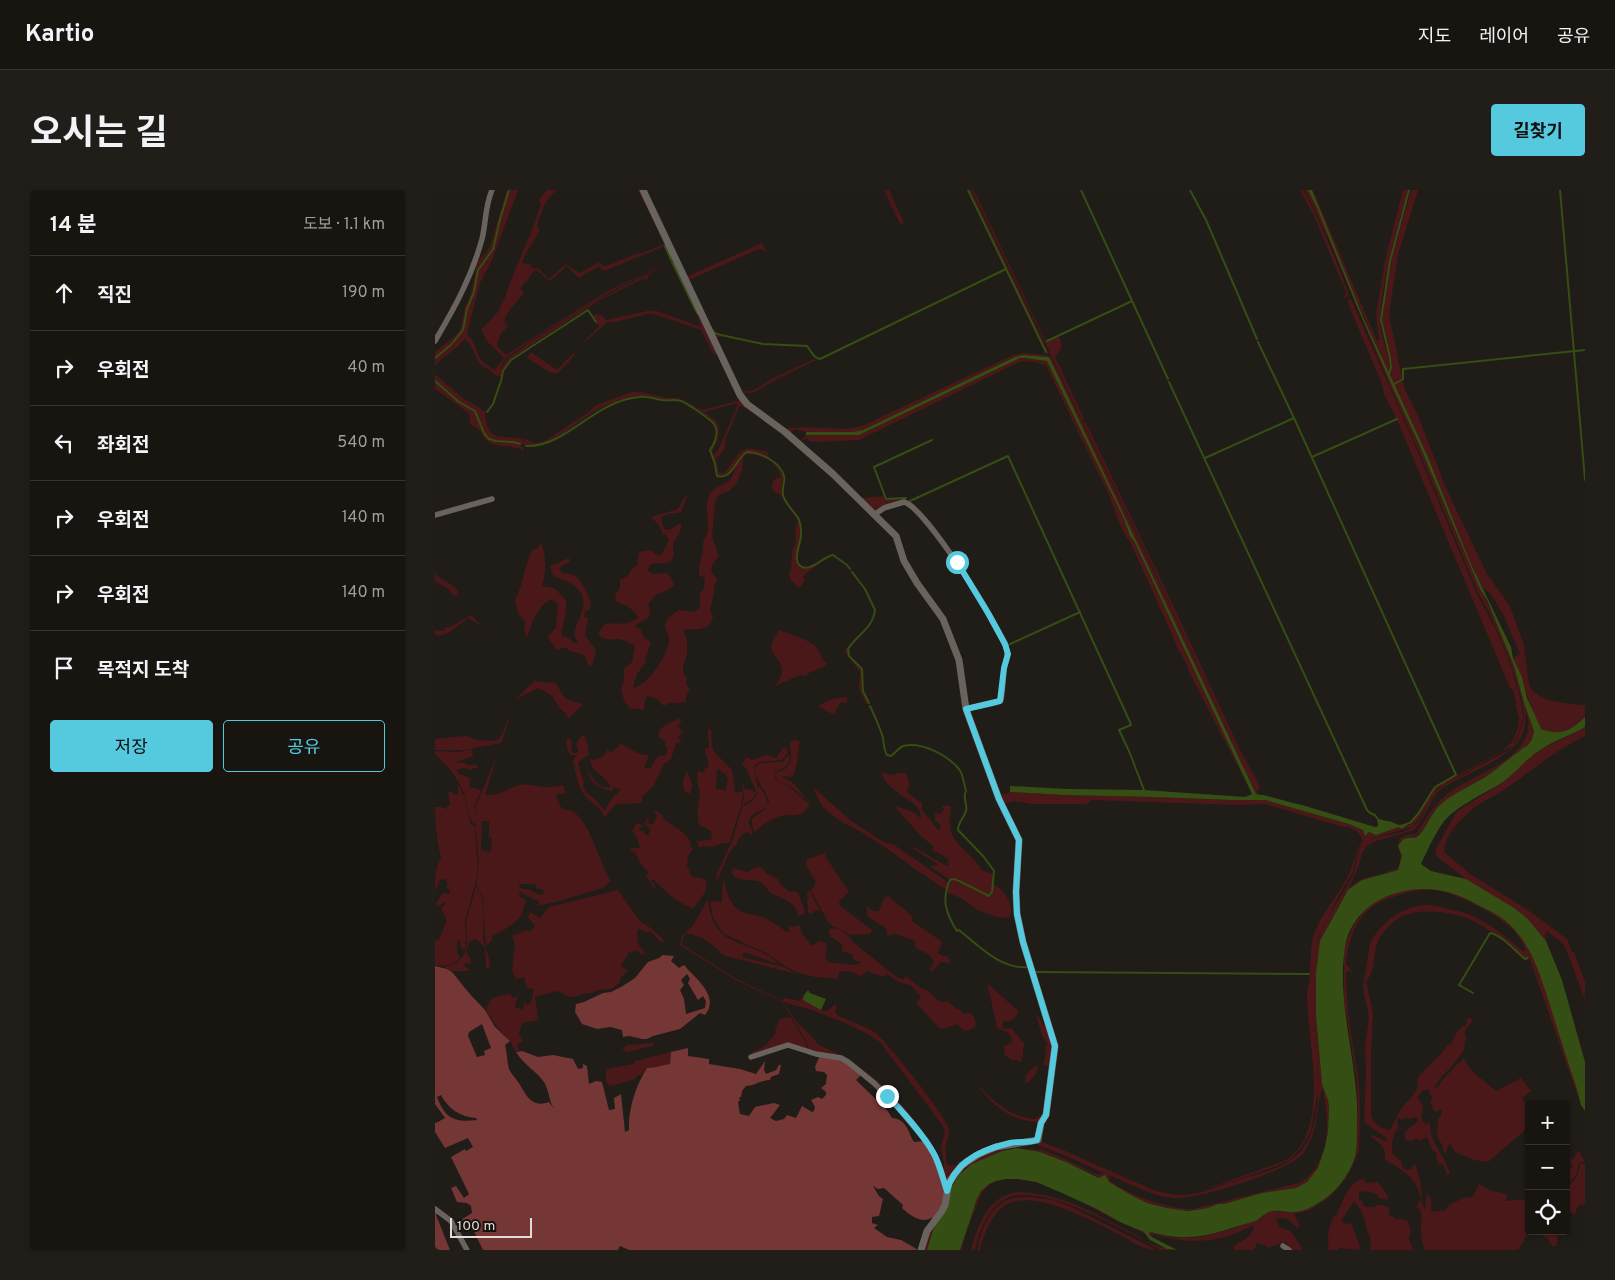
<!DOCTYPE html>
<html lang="ko">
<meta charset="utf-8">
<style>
:root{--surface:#181511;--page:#211e1a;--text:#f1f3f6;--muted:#9f9f9f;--line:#363431;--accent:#55cadf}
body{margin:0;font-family:Overpass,"Noto Sans KR",sans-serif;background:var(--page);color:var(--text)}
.controls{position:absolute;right:15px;bottom:15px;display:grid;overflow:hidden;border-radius:5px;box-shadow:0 1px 4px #0004}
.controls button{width:45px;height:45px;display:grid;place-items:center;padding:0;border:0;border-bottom:1px solid var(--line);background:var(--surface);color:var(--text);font:25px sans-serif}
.scale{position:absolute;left:15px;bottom:12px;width:82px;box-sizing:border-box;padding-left:5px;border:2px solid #dfdcd9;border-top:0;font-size:14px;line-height:18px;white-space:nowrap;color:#dfdcd9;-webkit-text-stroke:4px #17130e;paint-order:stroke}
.stop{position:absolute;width:15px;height:15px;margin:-11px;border:4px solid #55cadf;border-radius:50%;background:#fff}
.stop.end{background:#55cadf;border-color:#fff;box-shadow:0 1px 5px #0008}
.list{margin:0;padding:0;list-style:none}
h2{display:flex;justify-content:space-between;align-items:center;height:65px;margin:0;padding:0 20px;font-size:21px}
h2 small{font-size:16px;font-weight:400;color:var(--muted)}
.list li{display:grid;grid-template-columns:32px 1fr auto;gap:15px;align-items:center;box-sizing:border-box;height:75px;padding:0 20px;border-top:1px solid var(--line)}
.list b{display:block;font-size:19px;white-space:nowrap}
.list em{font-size:16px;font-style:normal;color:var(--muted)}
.actions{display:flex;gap:10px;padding:15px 20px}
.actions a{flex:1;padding:11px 0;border:1px solid var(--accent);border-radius:5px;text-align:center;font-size:18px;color:var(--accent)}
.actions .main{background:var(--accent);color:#111}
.icon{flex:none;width:28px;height:28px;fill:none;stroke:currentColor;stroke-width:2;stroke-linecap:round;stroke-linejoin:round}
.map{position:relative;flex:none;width:1150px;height:1060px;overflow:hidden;border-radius:5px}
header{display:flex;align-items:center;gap:30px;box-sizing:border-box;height:70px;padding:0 25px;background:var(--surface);border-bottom:1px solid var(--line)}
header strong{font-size:24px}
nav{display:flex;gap:28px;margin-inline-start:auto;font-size:18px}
.intro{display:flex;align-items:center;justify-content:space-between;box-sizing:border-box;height:120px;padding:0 30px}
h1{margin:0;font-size:35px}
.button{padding:12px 22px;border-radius:5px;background:var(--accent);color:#111;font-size:18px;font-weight:700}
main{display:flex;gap:30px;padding:0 30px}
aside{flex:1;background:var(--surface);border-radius:5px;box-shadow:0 1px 4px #0004}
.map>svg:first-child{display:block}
</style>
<header>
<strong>Kartio</strong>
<nav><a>지도</a><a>레이어</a><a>공유</a></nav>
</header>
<div class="intro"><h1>오시는 길</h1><a class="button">길찾기</a></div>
<main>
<aside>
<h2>14 분<small>도보 · 1.1 km</small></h2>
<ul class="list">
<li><svg class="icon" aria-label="ahead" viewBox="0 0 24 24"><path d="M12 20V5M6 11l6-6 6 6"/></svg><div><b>직진</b></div><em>190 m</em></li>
<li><svg class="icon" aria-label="right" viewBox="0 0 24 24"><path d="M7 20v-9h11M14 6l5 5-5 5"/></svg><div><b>우회전</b></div><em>40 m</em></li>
<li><svg class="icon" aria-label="left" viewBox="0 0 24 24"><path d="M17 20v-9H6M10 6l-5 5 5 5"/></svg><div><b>좌회전</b></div><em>540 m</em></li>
<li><svg class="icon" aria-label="right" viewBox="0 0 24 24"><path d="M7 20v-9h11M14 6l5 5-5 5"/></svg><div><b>우회전</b></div><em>140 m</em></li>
<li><svg class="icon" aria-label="right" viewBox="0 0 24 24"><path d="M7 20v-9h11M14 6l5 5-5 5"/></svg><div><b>우회전</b></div><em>140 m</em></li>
<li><svg class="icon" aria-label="arrive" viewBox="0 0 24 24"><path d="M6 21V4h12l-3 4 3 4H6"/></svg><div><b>목적지 도착</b></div></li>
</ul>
<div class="actions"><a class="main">저장</a><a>공유</a></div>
</aside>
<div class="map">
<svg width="1150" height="1060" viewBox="0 0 1150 1060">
<rect width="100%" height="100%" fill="#201c17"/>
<g fill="#4b1819" fill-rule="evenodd">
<path d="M72,0H74L64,29L57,58L42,79L39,102L32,119L27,140L16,155L0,168V162L20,146L26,138L30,116L33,112L36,103L41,77L43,71L55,57Z"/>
<path d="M75,0H83L57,70L45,93L32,144C46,159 37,168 60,180L69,168L52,151L46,140L63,122L71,105L74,95L97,40L106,14L104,12L106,7L112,0H122C110,9 105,23 102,37L105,40L89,67L87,73L95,74L98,79L103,78L114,89L131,74L144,83L165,72L169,77L204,63H207L228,55L229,53L203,0H205L239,69L237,70L230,56L169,81L164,76L144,88L132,76L115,91L101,80C94,84 96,90 88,94L86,99L89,103C82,112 73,120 69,131L73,136L65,145L62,156L71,165L171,102L235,71L173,103L94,152L71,168L66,176L64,187C60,185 58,183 54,180C36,170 43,161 30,149C22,160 9,165 0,176V169L17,156L28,140L33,119L40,102L43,80L58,59L65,29Z"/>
<path d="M449,0H454L469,33L465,34Z"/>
<path d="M534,0H536L614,164H612Z"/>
<path d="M537,0H539L611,152L624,147C629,157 626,159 620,167L649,229L647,230Z"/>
<path d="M865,0H869C886,35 902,69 914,106L909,108L911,102L879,26Z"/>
<path d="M870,0H873L882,18L940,157L984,254L1026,355L1068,447L1079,476L1089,513L1099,541L1097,549L1093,555C1079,564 1065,577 1052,585C1035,596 1017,603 1003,617C993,627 988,650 972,647L963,656L967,666L963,680L944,684L913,700L896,730L884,758L881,783V825L887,894L893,910L894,918L893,942L887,970L880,983L872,992L861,998L827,1003L789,1014L777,1016L773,1018L747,1021L712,1013L696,1005L654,982L631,972L605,962L582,958L567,961L524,985L518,994L497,1043L492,1060H488C492,1045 498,1031 505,1017C508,1009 511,1000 516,993C534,962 572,955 604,960L608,958V960L628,968L663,985L669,983L638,969L603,955V952H607L628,960L716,999C755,1012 767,1001 803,990C820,985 841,980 856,970C894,945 882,873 879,835C877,810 877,783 881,759C886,732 906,709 918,685C921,678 921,670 923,663C931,642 961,648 976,638C990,629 992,609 1004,598C1010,592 1020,589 1027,585C1043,577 1058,568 1074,560L1083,547L1089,529L1087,510L1074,468L1054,422L1042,401L991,278L955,196L895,52ZM1090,522C1094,528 1094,533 1093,540C1086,573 1034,586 1011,605C998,616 990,630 981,644L971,645L965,648L963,656L966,666L963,678L925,690L914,698L924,675L927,663L932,656L941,651L979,640C991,628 994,609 1007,598C1028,585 1078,568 1087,545C1090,538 1091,530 1090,522ZM887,898C896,927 895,978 864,993L757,1019C731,1018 696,1006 675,991L674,985C693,993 718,1007 739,1008C762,1010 849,982 866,966C868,964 870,960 872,957C884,938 881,918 887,898Z"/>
<path d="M877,0H878L942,151L944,150L941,125L950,70L968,0H973C962,41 948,85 945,128C944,147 957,164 954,184L900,60Z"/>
<path d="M976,0H983L963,65L954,124L967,188L958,193L955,187L957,176L947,130L956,71Z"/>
<path d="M327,53L332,63L326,59L321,60L254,90L251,87Z"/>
<path d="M239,70L282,164L279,165L266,140L216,123L185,131L171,133L140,161L139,166L123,183H116L92,168L96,162L121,179L124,178L164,136L158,126L162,124L168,126L171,130L212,121H222L266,137L262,124L237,72Z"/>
<path d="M236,72L213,85L212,91L209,88L165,110L75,169C73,173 70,176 68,180C62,193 63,213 51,222L57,215L65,189V180L72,169L94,153L164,109Z"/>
<path d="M916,109L979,253L1041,402L1061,440L1073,468L1086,510L1088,529L1084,542L1077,556L1004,597L983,630L977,637L938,648L928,655L922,662L918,682L901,711L882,750L878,788V826L882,861L883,901L876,941L866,958L855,970L846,974L814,986L760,1003L852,970C897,937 872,853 872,806C872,798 875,791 875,783C876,773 875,763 877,753C881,728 905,705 915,682C919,671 920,661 928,651C924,641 918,637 908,637L830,614L802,615L657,610L651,614H597L579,611L567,614L563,606L575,602L628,605L718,607L796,610H830L914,634L928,640L929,643L933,644L934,642C949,648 957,635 969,638L978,632L997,601L1002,596L1067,561L1077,552L1083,538L1084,529L1078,500L1075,498L962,230L949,204L947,194L912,111Z"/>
<path d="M266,123H268L277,142L287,147H279L307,201H317L340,187L379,169L381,170L342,189L318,203H309L313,211L347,237L344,238C330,228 316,218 306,205Z"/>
<path d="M589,163L610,165L616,167L705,352L821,600L706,352L648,232L650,231L656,243L738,415L804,558L823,592L825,598L824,600L822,601L823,603L821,604L613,167L588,165L580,167L424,242H371L360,239L353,245L347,240C373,233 404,243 427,236L578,165Z"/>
<path d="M585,168L612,171L689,329L695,346L699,351L817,604L753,480C752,472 746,466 743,459C728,423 711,387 695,352C684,338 680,319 673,303C652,260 631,218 611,175L600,172L586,171L424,250L383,252L374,251L372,248L363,253L371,245H424Z"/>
<path d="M0,184L29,209L45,218L47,221L50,220C50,231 52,241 61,246L88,249L90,253L89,255L79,251L61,250L55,248L50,242L40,220L25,212L0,190Z"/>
<path d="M968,190L970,200L983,226L1011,298L1039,357L1052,384L1075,416L1089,455L1094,495C1103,513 1128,512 1145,515H1150V527C1135,541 1126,546 1106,539C1094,515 1089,492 1078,468L1085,464L1068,424L1056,404L1048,398L1035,372L993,267L959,194Z"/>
<path d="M0,192L24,213L39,221L49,243L54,249L61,251L78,252L88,257L89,262L85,258L83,259C73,254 61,258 52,251C48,248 48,245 46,242C39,233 33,239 35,224L0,199Z"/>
<path d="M197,202H206L232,208H244L267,220L303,211L305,207L322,225L306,216L304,217L291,248L289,260L281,269L284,283H289C309,261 300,254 334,262L333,266C296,248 306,289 282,285L281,274L275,260C283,251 286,238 276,229C271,225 253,213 247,210C241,208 234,210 228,209C217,208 209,205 197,207C178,210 161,220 145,231C128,243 113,257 90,255V251L88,248L99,253L108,252L151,224L161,215ZM302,213L301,219L285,256L279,265L277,262L283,250L284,236L279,229L269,222Z"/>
<path d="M313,263C329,263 341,272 348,286C348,292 346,296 347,302C349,314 362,320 365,331C370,354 343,397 392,368L369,385L368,387L370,391L364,398L356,390L354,383L356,378L357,361L361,352L360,341L363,331L345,304C338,303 336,299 337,293L341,288H346C344,273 324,262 309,265L307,280L302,293L294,301L284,305L280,311L277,347L284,366C281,370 274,377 277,383C279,386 281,387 282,389L281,394L279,396V401L275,421L278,427C274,443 260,438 248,440C251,446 253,454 252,461C252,471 243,479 252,488L251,494L255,500L251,505V511L245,513H234L229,516L222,509L212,506L210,510L209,520L194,518L189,510L187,503L186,497L189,491V479L197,472L200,456C197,454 187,449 184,449C176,449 171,452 164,445V442L170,434C184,432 188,437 203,428V426L193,416L186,414L181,411L180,405L185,398V390L193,386L196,380L202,375L204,362L215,360L222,365L227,364L234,350L232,345L228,344L224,335L216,327L243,319L249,308L253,305L250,311L247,321C240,325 233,322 226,327L229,339L235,340L243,334H246C247,342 242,346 239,352C236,359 242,366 235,371C229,375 222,372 216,374L212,380L217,384L232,383L236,387L239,395C234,401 227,401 221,405C217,408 215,412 213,415L215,418C215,433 208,429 200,436L206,440L208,446L216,453L211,466L210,473L202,484L198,497L199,498C214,494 232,466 234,451C234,445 231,440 230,435L233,428L244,420L259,422L265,418V403L269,398L270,388L264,385C263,372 270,362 268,350C280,340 264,314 278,300C282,296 290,295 295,290C302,280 299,271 313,263Z"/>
<path d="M449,306L450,310L471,309L438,324L424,307L429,308Z"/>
<path d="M106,353C112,367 111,383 107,396L119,398L131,410V422L126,444L127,446L133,448L142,454L143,453C143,452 140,447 140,446C137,434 159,415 142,398C135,391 125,390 118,385L115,376L134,368L135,371L124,378L127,384C140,380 146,391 151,401C154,408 158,412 154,420L150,421L149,427L153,428L150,445L161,460L157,476L153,474C148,457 142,468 130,457L122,460L113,448L114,445L121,438L123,415L118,410H115C102,416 96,435 92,448L89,440L90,431L83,423L80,410C89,393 89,376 98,359H101Z"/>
<path d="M0,383C7,392 15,391 23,401L22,406L18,405L12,398L0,391Z"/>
<path d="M36,425L48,437L33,428C24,434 12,448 0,445V440L8,441L11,437H15Z"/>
<path d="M344,440C354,444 375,450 381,457C387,463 385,468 392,474C385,480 376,480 370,486L365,485L340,496C343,492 347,487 347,481C346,462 326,467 344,440Z"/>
<path d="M421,448L412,459C413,469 420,472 426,480L428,501L433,514H431L424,498L425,482L410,462V460Z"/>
<path d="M99,491L121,493C129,509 131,510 148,514L133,529L132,525L124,517L117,506L110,501L103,498L81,509Z"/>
<path d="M410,507L412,508V512L405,513L399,524L393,522L383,516L394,510Z"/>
<path d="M75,528L66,553L29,560H0V549L30,546C35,546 38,550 43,550C49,550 55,551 61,551C69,546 69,535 75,528Z"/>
<path d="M243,529H247L243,537L249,543H246L243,547L247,552L241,553L236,569L229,574L218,596L207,607V612C196,615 191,613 181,614L170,627C164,617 159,614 151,607C143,598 140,581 138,570L142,565H136L133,561L131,550L135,548L137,555L136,560L139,563L144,562L141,555L144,548L149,545L153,555L154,566H151L143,573L149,593L148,595L151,603L159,608L169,620H170L178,607L186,600L179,597L177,601C164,598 157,595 152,581L165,596L176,598C171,584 158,586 155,569L158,570L168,567L173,559L176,563L186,554C196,558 201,565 213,565L212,572L209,577L215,579L220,570L225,565L230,566L233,559L230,555L231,552L223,546C226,534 234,534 243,529Z"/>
<path d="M274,537L277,543L276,545L277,556L279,562L297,580L300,602H308L306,616L294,653H289L276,657L268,656L265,658L261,650L264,651L277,649L276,645L277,643L273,639L264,635C261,626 264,609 265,600L263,597C264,592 261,586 263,581L269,583L270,577L273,578C275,571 270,566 270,558L274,559L273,541ZM285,579L286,582L290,583L293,590L291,600L281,599L282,580Z"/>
<path d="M1150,538V546C1123,559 1101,577 1076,595C1065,603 1052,609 1040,617C1030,625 1005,649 1010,663L1037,685L1093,720L1132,749L1137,762H1139L1150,792V810L1131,759L1128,754L1112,741L1110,745L1111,751L1092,728L1031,689L1006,670L1001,665L1000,660L1022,621L1067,593L1095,567L1106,559Z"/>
<path d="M359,550L365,551C362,562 364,576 357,587L349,586L347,587L357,592L376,614L359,599L343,590L340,585L342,582C360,578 356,566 355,552Z"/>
<path d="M353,554L352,564L347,570L325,572L319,576L323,601L318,608L307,616L309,607L307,594L310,599L317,600L320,603L321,601L311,578L307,575L311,567L317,570L331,565L341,568L348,558L352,559Z"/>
<path d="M37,559L38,566L22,572L23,573H30L32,575H42L43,578H38L37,580L29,578L22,580L23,583L37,589L34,590L35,597L46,600L40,616V635C32,628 33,615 30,606C24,589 13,576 0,564V561L24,562Z"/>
<path d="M354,562C356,578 351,576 340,582V588L358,600L375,615C363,632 356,621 343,627C332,631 327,635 319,643L316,629L329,620L334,612C331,598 320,593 320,577L325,573L347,572L354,565Z"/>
<path d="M62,565L50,605C64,607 71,599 84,595C93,593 102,597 112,597C118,597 123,596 128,595L131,603L123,604L121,607L127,619C129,620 132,620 135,620C154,627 165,675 176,691L168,698L121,712L101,716L105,712L85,702L84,706L92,711C88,716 89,718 87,723C83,733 67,742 57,745V750L51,756L48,707L41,695C47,671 40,647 40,623L41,616ZM47,631H54V647L57,648L56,662L46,660ZM84,694H100L102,699H107L109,703L105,705L95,700L85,698Z"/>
<path d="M252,581L257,595L255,604L249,601L248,590Z"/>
<path d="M446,582L457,585L465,583H471L475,598L472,599V602L483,611L487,612V620L503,640L505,638L506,635L500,631V623L506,624L509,619L507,618L508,616H516C512,646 517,647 537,668C541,672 544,675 546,680L558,684L556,704L552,705L524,690L519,688L515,690L495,676L504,675L474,656L480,658L510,675L513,676L514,674L512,673L514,670L507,665L497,660L499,657L486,646L459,616L479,622L486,629C487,616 473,609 463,604L464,603C455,597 450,593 446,582Z"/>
<path d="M23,594L30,608L35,633L40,637L43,683L30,731L31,750L30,759L26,758L25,751L22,750V762L25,768C17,775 10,777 0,775V750L3,751L11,733V728L6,719L11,713L10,712L2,717L1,714L7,703L14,704L15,700L11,697L13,693L10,689L5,690L0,701C0,691 0,675 6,668C2,651 0,635 0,617H6L13,619L12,616L15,615L13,602H16L20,605L23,604Z"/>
<path d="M323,595C348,627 315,615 314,632C314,636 317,640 318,643L316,645L312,642C306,644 303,650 301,656H299C290,666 289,681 280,692L282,684L298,648L307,617C317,612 325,607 323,595Z"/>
<path d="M379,598L415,630L450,653L458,654L514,693L511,699C502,695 491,685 484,682C465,668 446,654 426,642C413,635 400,629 390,619C385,614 381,605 379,598Z"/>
<path d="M219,621H222L228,626V629C237,635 247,640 254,649C257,653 253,655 258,659L252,667L253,669L251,677L256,680L254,682L258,687L270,689C276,700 264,710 258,719C254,716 247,714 243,711C234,705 226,697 218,689L216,691L222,699H220L211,686L214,683L205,673L200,662L196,661V658H205L201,645L197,641L202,633L207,635L204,641H209L210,644L213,645L216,639L209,634L213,627H214L212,633L218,634L222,626Z"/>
<path d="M390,663L392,669L414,702L404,711L405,716L437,740L435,744L416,745L398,736L393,732L376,701L381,692L372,677L371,670Z"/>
<path d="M322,677L327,678L332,684L343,689L346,695L355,702L359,701L364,703C364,711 370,716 370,724L364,725L363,726C362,710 343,709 334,701C330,697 328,692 322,691C314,689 301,692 297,683L298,678L312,682Z"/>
<path d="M289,688C291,702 295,718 310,723C313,725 317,724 321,725C330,727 345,736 352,742L355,741L353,738L356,736L359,737L365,735L366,742L376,755H378L384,751L390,752L392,755L390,766L393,772L417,775L426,773V772L419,770L417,768L418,765L407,761V754L395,746L393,742L396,738C407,739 413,744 418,752L460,786L468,790L471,786L487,799L492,800L505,812H509L513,811L520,818L524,819L529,824L537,823L541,833L540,837L533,841L528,840L522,834L508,839L504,838L481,813L486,807L476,795L466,793L451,784L448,787L432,781L428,784L427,787C420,782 412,780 404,782L403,789L380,787L363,783L345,773L333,764L289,744L278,728L275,712L281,711L287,713V701Z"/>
<path d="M519,690L552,706L557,705L558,694C569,700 580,714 575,727L568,728L558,726L541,719L528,709L511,702L516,691Z"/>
<path d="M41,696L47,707L49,727L48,749L55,772L54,778H51L50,757L41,749L35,751L31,761L36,771V774L31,773L28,776L33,778L34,781H17L9,777L21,773L29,765L32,754L31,732Z"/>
<path d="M988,698C1007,698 1025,705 1042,714C1055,721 1070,727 1080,739C1103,766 1112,806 1123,840C1129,862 1138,883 1144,905L1142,904L1094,767L1090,768C1074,755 1059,742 1040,732C1023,722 984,717 966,727C958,731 948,741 944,749C939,758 940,768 938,778C936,783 934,788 931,792L938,822L936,866V927L942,935L955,941C958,933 962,926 966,919C973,909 986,902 982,888L1007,863L1013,854L1015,855L1024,839L1032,834V828L1038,829L1030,841V846L1032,848C1029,852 1030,855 1029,859C1022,874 1006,884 999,898L1005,896V893L1023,873L1026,872L1028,868L1037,881L1061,901L1086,888L1096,901L1087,908L1094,920V937L1053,972L1039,970L1020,962L1016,955L1014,954L1011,963L1008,961V957L1002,946L1003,928L1006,926L1007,920L1005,919L1001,922L997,919L998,917L995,911L998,908L994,903L995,900H989L982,907L988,915C988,923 983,931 992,935L994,931C996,937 995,942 997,947C1003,960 1011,970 1015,984L1012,985L1007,973L1004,974L1001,967V961H998L992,947L984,951L982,948L977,951L970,950V942L983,931L982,927L972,929L971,927L967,930L963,927L962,933L964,937C957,943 957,955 957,963L967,972V977L972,980L977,979L978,975L980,974L985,990L987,1007H985C982,987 966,979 950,970C950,956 947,955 936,947L937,945L950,951H952L951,948L929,932L931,883L930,855L934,828L928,797L935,754C945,732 969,715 993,715C1000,715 1009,718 1016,720C1023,721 1031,722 1038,726C1057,735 1072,748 1088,761L1091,760C1087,752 1083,744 1076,738C1060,723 1020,702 998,700C988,699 978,701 968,704C959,707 948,709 940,715C921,727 912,753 911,774L918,782L913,781L911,783L913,824L924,893L925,923L924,960L918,975L910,990L895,1007L875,1020L859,1024L865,1036L862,1038C855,1031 852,1026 841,1029L845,1038L856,1041L868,1060H855L851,1052L832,1058L830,1055L822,1053L819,1060H799L798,1057C806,1050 817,1048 819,1036C811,1038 805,1042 797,1045C772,1053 744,1053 719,1044L716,1047L715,1046L714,1043L716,1042L739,1048L766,1047L797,1039L826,1028L831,1023L835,1021L859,1022L872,1019L885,1013L895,1005L908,992L920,966L923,927L922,893L909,809V758L917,738L931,718L938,712L962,702Z"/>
<path d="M183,700L204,730L217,739L231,752L224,751L216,741L213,742L203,739C201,750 202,755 210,762L208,765L201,760L197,763L194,762L186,776L193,780L185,789V793L176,799L163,800L157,803L147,804L138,807H135L123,801L100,807L103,830L87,833L84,844L88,851L82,854L84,860L81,862L75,851L61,836L51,820C55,806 62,806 76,804L77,808L82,806L80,818L88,819L89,810L91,815L96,813L99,799L92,798L89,787L81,789L77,780L80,755L77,746L91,740L95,742L100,736L93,727L95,722L105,728L114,717Z"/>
<path d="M375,701L385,721L381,720L376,724L373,722L372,702Z"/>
<path d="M453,706L475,724L478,728L477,731L506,751V756L502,763L508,766H512L515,771L514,773L506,772L497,782L495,779L499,773C498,765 488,761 482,759L480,755L481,752C474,747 467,748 460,743L454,746L452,744V739L432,726V716C436,720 438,722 444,721L449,708Z"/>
<path d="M273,709C278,754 300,748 332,765C337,767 340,772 345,775L309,762L307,767L349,777L362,784L291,766L285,763L286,762C274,752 265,745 250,743L247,753L248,755L300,788L347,811L350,808L365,811L368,804L369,810L389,821H392L399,815L402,814L400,822L403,826C414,831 427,835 438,841C449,847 512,928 514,939C515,945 512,949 511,954C510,961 512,967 511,974L515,976L527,974L512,998L501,965L440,892L392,864L372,859L373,855L362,835L347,812L299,789L245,755L247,745L257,737ZM348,812L377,820L405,831L429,842L445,852L508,936C512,946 507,948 506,957C506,964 510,970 509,978L499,958L465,912L451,898L414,869L384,855L373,843L361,831Z"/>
<path d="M552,793L584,822L579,829L573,832L569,830L567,836L569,839L576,838L589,853L588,864L586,873L583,870H576L570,865L569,856L578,852L574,843L563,839L562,836Z"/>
<path d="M601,824C608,832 616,845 618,855L610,924L606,932C578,933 556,915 541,893C557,910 576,928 600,929L608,923L614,875L612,876L608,874L611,865L609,854L612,857V853L607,846Z"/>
<path d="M356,827L372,855L371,859L358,855L318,865L317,862C332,857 331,854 341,843L340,839L345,829Z"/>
<path d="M220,853L217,856L192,862L187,859L192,855Z"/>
<path d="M236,862L235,874C227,875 220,878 212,878L206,885L202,886L201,889L175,896C168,891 172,886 171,879L199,874L200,871Z"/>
<path d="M600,876L604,877L598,888L592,893L590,891L591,885Z"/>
<path d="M1143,960L1150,972L1144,973L1141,986L1138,988L1131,998V981L1132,979L1137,978L1136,971L1131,972V970L1139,969Z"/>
<path d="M1150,973V1014L1143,1016L1139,1027L1138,1023L1135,1022L1133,1018L1131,1019C1131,1004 1130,997 1142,987L1145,974Z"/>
<path d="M929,988L931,993L943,992C947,999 953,1001 953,1010L943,1008L942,1004L930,1001L924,1003V1010H926L930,1017H940L942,1015C947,1015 952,1015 955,1020L953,1025L959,1027L960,1029L972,1030L976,1040L974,1048L978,1060H935C938,1044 933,1048 931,1036C930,1027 926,1019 919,1011L906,1031L910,1034L916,1033L925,1056L924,1060L904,1058L903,1060H894C892,1050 893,1037 898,1028C902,1022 900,1029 903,1022C909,1009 913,993 929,988Z"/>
<path d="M571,989C621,990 665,1023 709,1042L711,1045L707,1042C697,1037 686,1033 675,1027C645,1011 598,982 562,991C555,993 552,998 547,1002L530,1046L527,1060H525C529,1046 535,1032 539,1018C545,999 550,992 571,989Z"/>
<path d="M1044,994L1054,1000L1072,1004L1071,1011L1094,1009V1041L1084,1059L1083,1060H990C987,1055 984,1034 987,1028L985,1020L982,1018L983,1013L986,1010L990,1020L992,1002L996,1009V1022L1010,1020L1015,1014L1029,1008L1038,1007Z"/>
<path d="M584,1002C629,1003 666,1027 705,1047L708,1050L727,1058L729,1056L734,1060H726C693,1042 606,990 570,1009C553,1018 544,1042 540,1060H536C543,1035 553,1005 584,1002Z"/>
<path d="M595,1007L618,1010L636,1017L722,1060C709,1060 699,1053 687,1046C661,1033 604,1001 575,1013C558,1020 549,1043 545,1060H542C546,1040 556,1012 579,1008C584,1007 590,1007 595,1007Z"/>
<path d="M1098,1041H1123L1122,1056H1117L1112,1048Z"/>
</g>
<g fill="#753636" fill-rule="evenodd">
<path d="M228,765L239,766L236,771L244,778L249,775C261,789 285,806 270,825L265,823L245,839L218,846L212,849H207L194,846L188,847L187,840L175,837L162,839L147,834L140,822L141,814L149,812L168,803L176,802L186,797L200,788L213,772L224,768ZM252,784L255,789L253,793L263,810L268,806L271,811L270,818L251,824L249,809L245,800L249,795L246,790Z"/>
<path d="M0,776L12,779L17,782L34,803L50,820L60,837L75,851L70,855C72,862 72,869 73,875C74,881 78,885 81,889C91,902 94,919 114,912L119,919C114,911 114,900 109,892C101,881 88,874 81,862L87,861L103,867L118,865L138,869L143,879L148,878V874L152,876L154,894L161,891L167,892L174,920L180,919L179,908L186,904L190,942L194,940C193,919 201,895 212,878C220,878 227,875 235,874L236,862L253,858V866L274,869V874L305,879L321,884L330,871L329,880L331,884L341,880L344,875H346L344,884L336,887L335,890C326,890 320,896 311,896L307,901L306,907H304L305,910L303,912L305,924L314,926L320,917L339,913L345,915L335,928L341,931L349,929L352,925L361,928L367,916L377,922L379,921L380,917L376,910L383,907L387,909L391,905V902L386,898L391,894L392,885L389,882L381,881L380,877L385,865L406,869L427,884L421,890L452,920L457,928C472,929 473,942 479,952L489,951C495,959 510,992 511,1001C512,1011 507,1019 502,1026C499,1027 496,1028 494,1029C485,1033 473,1024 467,1018L468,1015L449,998L443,999L438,996L444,1006L448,1009L444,1026L437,1027V1033L443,1035L439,1038L452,1047L466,1050L480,1058L482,1060H194L185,1056L183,1060H48L33,1029L25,1033L24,1031L37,1023L36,1016L32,1013L22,1012L16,998L21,996L29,1008L34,1004L16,967L30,959L31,961L38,957L33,948L10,958L0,942V932L1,933L10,928L0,914ZM47,834L56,858L49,861L50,865L42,867L33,846L34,842ZM6,905C13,919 26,927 41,928L42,930C19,933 10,928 2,907Z"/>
<path d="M0,1021L3,1023L1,1025L15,1060H0Z"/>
</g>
<g fill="#344e14">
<path d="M873,0H877L929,129L993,267L1035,372L1076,457L1078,468L1087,487L1092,508L1105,536L1106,539C1126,546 1135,541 1150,527V537C1135,546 1117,551 1102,562C1089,571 1079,585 1065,594C1048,604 1024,615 1010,630C1000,643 993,659 986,674L996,681L1031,689L1079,718L1092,728L1111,751L1127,790L1150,872V921L1146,915L1141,896C1131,867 1122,838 1113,809C1105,785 1097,758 1079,739C1069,727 1055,721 1041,714C1018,701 996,696 970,701C943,706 921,722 912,748C909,758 909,767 908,777C906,831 925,884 922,938C922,947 922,958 920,967C914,985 902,1002 885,1012C878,1017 867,1022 858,1022C851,1022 841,1019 834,1022C828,1024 825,1030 817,1032C779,1043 757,1054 716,1042L714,1043L715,1046L742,1060L732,1059L715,1050L709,1042L685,1032L664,1020L627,1003L601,992L583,989H571L561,991L554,994L546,1001L541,1011L539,1018L525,1060H492L497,1043L518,994L524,985L537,974L567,961L582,958L605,962L631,972L664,988L670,985L674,992L696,1005L712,1013L732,1018L753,1021L773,1018L783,1014H789L827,1003L861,998L872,992L883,978L890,957L893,942L894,918L893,910L887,894L881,825V783L885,751L913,700L927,690L963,680L967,666L963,656C973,641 976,653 985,644C992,636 996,624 1004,616C1019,602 1036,596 1053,585C1066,576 1079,564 1093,555L1097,549L1099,541L1089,513L1079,476L1052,410L1045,399L984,254L958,198L921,114L882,18Z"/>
<path d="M588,165L613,167L615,169L821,604C837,606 851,612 867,615L940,637L943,636L942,628C947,630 948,630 953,631C964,633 960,638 974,632L975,633L967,639L964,637L941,645L934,642L930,646L928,640L914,634L830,610H796L718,607L628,605L575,602V596L633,599L709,600L810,607L817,604L699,351L695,346L689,329L612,171L589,168H585L424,245H371V242H418L428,240L580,167Z"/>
<path d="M373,800L375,803L391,809L386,820L368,810L369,805Z"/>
</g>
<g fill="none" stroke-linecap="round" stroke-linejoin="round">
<g stroke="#344e14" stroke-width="2">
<path d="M533,0L611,162"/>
<path d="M646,0L733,189"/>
<path d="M755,0L771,30L822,149"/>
<path d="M1125,0L1150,290"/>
<path d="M230,56L236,70"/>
<path d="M237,72L262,123"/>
<path d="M277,140L280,143L286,145L328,154L372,156C376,161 378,168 385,169L571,79"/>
<path d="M612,151L697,111"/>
<path d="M823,152L859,228L1021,585L1000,597L983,624L975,633"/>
<path d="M0,168L16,155L28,140L32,119L39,102L43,80L58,59L65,29L74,0"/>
<path d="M954,185L956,177L955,168L946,130L955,71L974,0"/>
<path d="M0,191L24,212L40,221L49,243L54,249L61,251L78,252L85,254"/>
<path d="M734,192L932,620L935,623L940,625L942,628"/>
<path d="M959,194L968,189V179L1150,160"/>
<path d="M52,222L58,214L66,191L68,181L76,170L153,120L161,132"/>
<path d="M91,256C131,258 159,210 205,207C212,206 220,209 227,210C233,211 240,209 246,211C252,213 270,226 275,230C286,238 281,251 275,260L280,274L282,286C298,290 300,269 312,262C326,262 345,272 349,286C351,293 345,299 349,308C357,325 367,323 366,345C366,353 356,372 367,377C377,381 389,366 398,365L412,375L415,379"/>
<path d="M877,267L962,229"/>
<path d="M770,268L859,228"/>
<path d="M471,308L451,309L439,277L497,250"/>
<path d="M475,311L573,266L695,532L696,535L684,540L694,561L709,600"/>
<path d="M417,382L430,399L440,420C438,438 422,445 413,459L414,466L427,479L428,501L434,513"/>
<path d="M573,455L645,422"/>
<path d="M435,516C440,527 445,537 448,548C449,555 449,560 452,565L456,566C460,563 464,558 468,556C486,551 512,565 524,579C528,584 529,594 531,601C527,608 533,614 531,621C529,628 523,632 523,640L549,667L559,681L557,702L554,706L524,691L519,689L515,690C506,709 511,724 522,741L524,740C544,756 566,780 593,777"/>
<path d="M600,782L874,784"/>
<path d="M1038,803L1024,795L1055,743C1067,745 1080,761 1090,769L1093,768"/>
</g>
<g stroke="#68635d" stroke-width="5.5">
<path d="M0,151C19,119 37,86 47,49C51,33 50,16 57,0"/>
<path d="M0,325L57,309"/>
<path d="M439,325L449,318L469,312C490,317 566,437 572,461C573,467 570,473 569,479C568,489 568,500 566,510C559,515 541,516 531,519"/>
<path d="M316,867L353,855L381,864L406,868L413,872L439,893L459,913L490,950L500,966L512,1001"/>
<path d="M0,1019L16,1031L32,1060"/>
<path d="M848,1056L854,1060"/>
</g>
<path stroke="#68635d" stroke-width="7" d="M208,0L305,205L312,214L350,242L398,284L461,346L469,371L482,393L508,429L524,470L531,519L564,609L584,650L581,702L582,724L588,752L620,856L611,925L606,933L603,950L561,957L544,964L527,975L514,992L510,1015L507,1021L492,1041L486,1060"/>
</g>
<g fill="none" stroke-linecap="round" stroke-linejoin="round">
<path stroke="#55cadf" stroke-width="6" d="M452,906C466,919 490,947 499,964C505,975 508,989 512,1001C519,972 548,959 575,953C584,951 594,953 602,950L606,933L611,925L620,856L588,752L582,724L581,702L584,650L564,609L531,519L565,511L569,478L573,464L570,454L553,423L522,372"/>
</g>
</svg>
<div class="controls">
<button>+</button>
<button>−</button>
<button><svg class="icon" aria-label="locate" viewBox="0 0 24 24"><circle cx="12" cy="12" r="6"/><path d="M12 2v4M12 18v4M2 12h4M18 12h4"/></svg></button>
</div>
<div class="scale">100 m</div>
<div class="stop" style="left:522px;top:372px"></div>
<div class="stop end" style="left:452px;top:906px"></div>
</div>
</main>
